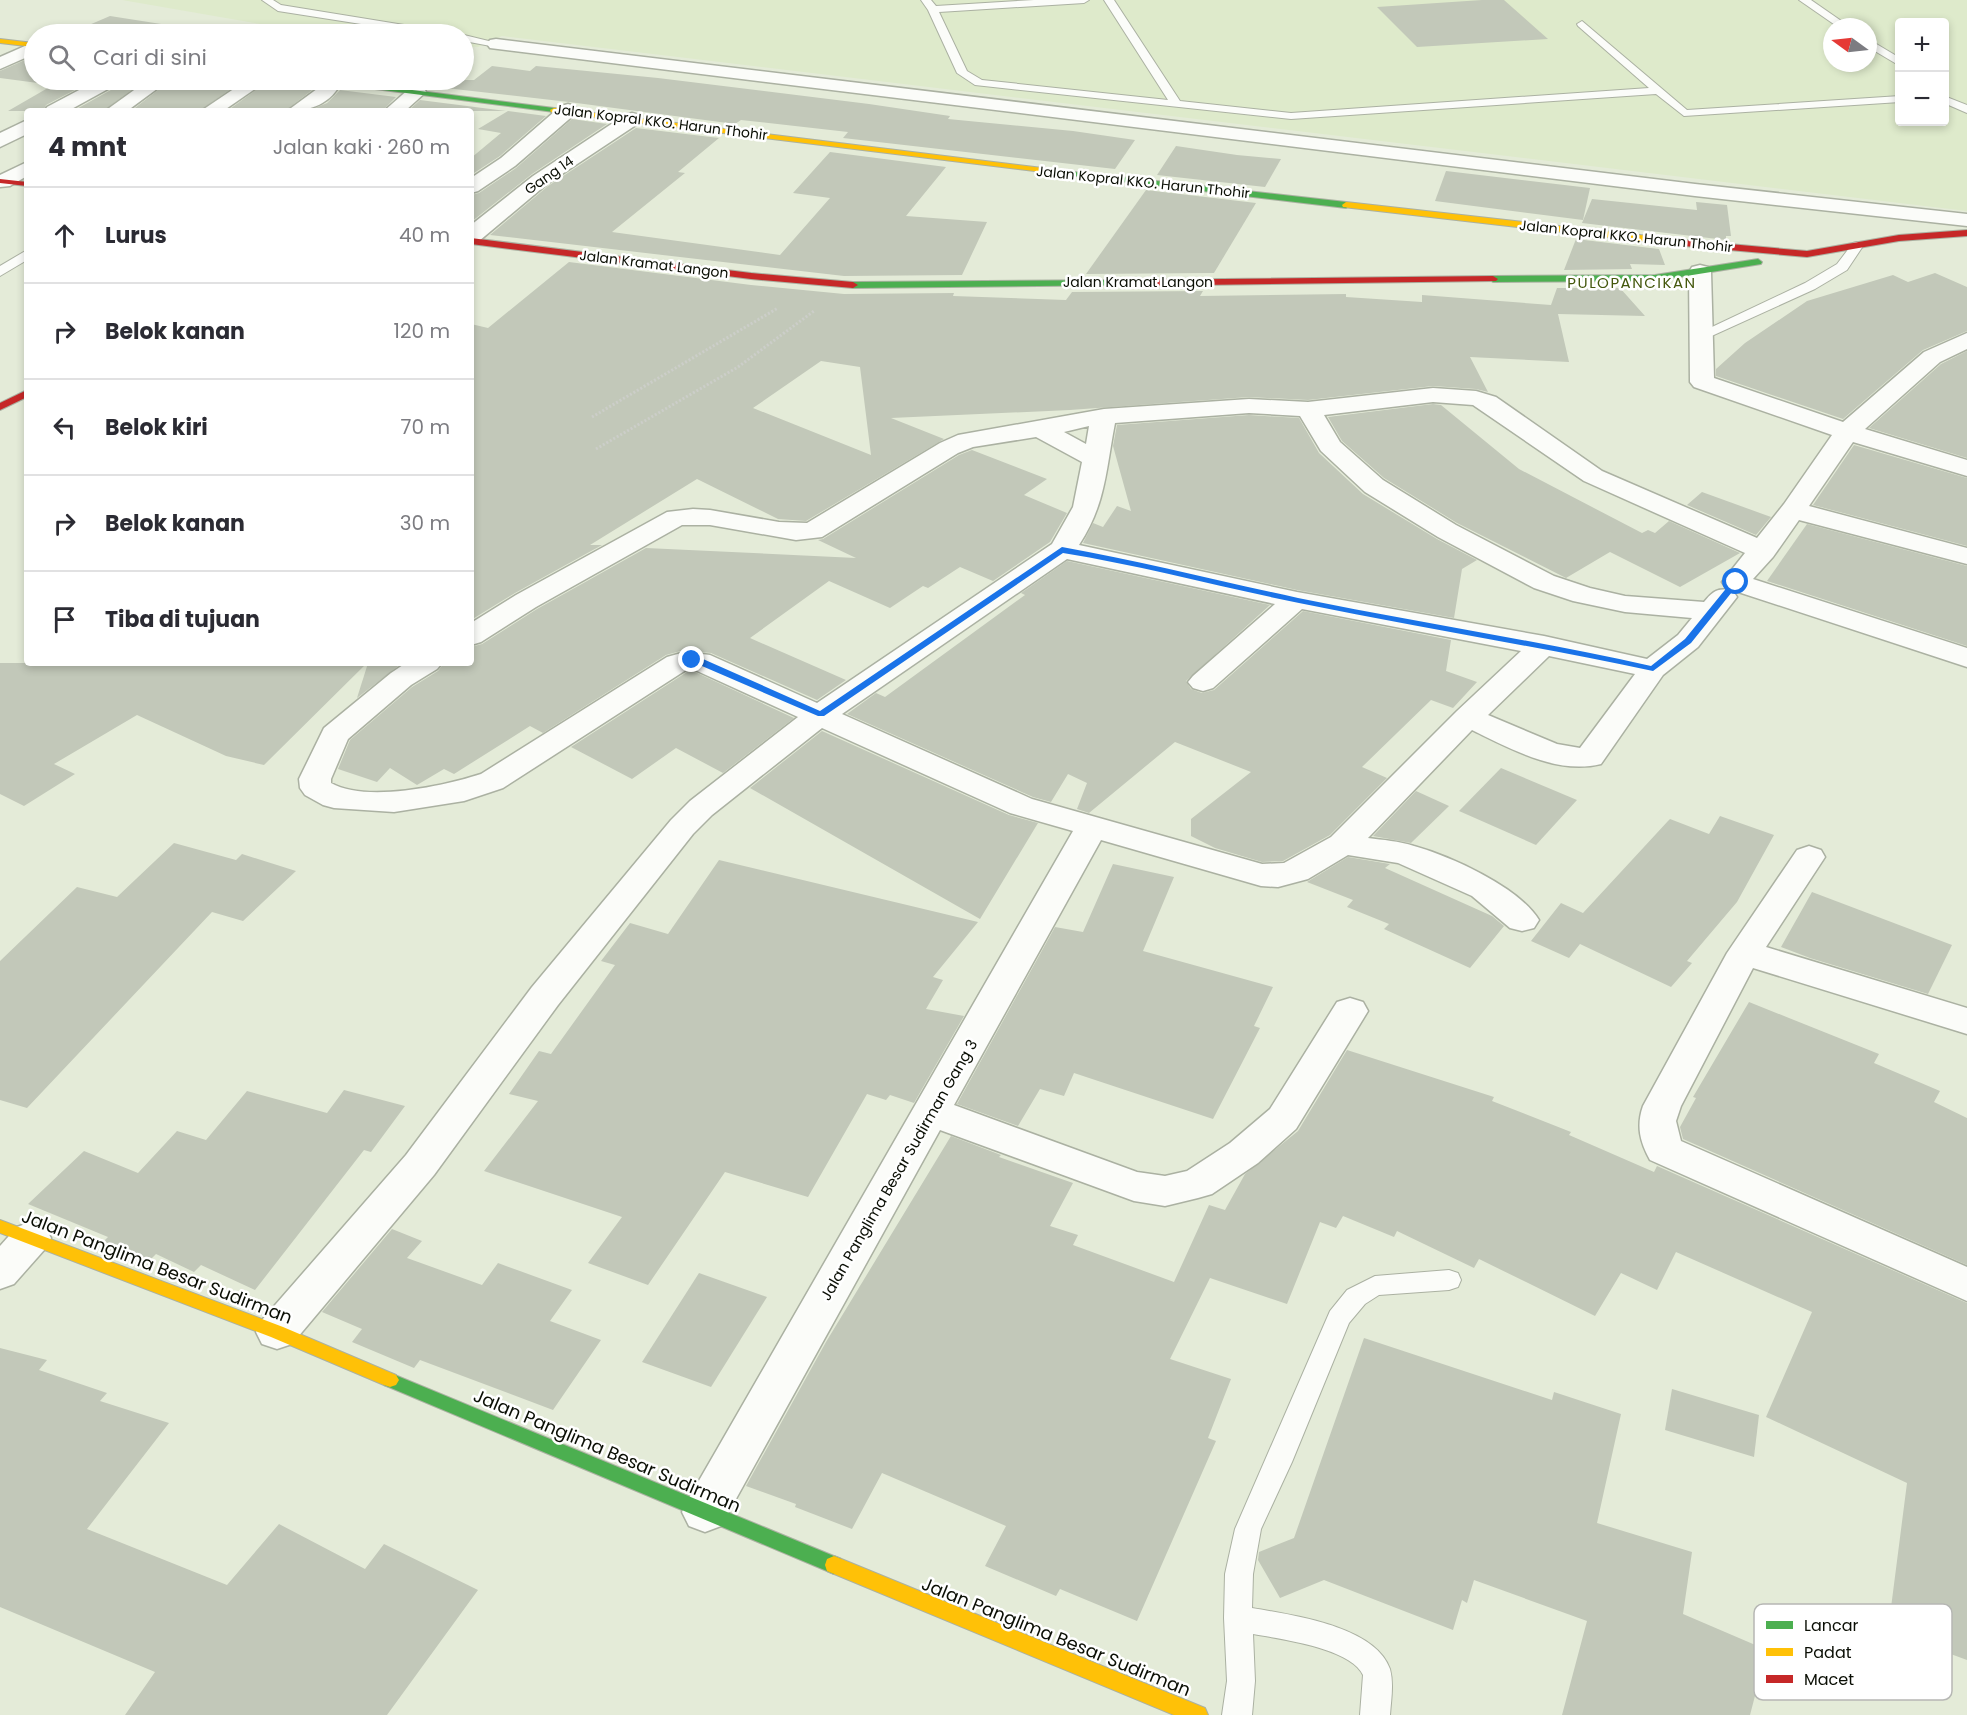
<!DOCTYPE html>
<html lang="id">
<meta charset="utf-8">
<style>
:root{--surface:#fff;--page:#f7f7f7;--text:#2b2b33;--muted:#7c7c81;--line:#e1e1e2}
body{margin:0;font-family:Poppins,sans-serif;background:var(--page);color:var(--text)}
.controls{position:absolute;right:18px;top:18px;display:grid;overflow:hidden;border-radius:6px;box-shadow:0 3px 9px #0003}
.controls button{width:54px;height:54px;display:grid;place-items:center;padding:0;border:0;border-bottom:2px solid var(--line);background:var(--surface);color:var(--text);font:30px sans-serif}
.compass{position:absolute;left:1823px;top:18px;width:54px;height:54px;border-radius:50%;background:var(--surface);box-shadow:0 3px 9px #0003;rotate:285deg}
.stop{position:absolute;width:18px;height:18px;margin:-14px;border:4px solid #1a73e8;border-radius:50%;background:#fff}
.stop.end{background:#1a73e8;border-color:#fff;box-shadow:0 2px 6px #0008}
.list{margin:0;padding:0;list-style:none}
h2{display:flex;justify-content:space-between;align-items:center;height:78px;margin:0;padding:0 24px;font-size:26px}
h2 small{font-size:20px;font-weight:400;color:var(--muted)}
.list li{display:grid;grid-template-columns:39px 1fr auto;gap:18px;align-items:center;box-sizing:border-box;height:96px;padding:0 24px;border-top:2px solid var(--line)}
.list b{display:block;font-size:22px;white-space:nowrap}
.list em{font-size:20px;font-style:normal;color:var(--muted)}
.icon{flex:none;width:33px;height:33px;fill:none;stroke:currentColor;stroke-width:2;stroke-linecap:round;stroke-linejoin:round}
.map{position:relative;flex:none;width:1967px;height:1715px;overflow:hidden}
.search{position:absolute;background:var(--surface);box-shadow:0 3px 9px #0003;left:24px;top:24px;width:450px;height:66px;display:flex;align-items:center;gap:15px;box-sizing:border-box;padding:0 21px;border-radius:33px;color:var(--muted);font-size:22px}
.panel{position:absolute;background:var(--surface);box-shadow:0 3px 9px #0003;left:24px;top:108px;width:450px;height:558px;border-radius:6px}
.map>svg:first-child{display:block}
</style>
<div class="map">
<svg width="1967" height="1715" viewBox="0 0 1967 1715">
<rect width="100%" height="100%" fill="#e4ebd8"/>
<path fill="#deeacb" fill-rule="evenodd" d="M122,0H1967V211L502,36L478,47L464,46V34H357L260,24ZM1900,22H1944V122H1900ZM1832,27H1868V63H1832Z"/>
<g fill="#c2c8b9" fill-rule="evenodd">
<path d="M1482,0H1504L1548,39L1417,47L1377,7Z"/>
<path d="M110,16L193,29L254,34H68Z"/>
<path d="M34,56V80H94L46,105L43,111H8L53,85L0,78V71Z"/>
<path d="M492,66L530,71L536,66L658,78L869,104L950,116L948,119L1073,131L1135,140L1115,169L843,138L848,132L741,120L735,124L569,102L374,80H474Z"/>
<path d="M122,80H145L103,111H73L118,86Z"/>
<path d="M171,80H244L199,111H131Z"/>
<path d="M270,80H309L312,85L316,87L285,111H227Z"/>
<path d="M340,90L396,97L382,111H308L327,103Z"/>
<path d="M420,100L506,111H408Z"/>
<path d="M508,111L546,116L500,156L471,175V158L501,133L478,129Z"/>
<path d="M572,119L607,124L532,174L471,222V195L479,193L516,168Z"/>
<path d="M636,128L719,138L678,172L685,173L612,232L780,255L830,198L793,193L830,152L946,167L906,216L987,222L962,275L844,276L490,235L548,186Z"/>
<path d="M1176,146L1237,155L1281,159L1265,187L1157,175Z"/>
<path d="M1446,171L1590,188L1583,220L1435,201Z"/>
<path d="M1146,190L1256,203L1214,273L1086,274Z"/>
<path d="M1592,199L1697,210L1696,202L1727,205L1731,236H1726V240L1582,223Z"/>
<path d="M1576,239L1659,249L1665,265L1630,264L1632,269L1564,270Z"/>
<path d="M569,262L751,285L844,294L954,293L953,296L1066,300L1072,292L1203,291L1200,296L1346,294V297L1422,302V295L1551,305L1557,288H1620L1645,316L1558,314L1569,362L1470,357L1488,392L1476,389L1433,386L1308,400L1249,397L1070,410L891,418L944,439L806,521L778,519L697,479L590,545H602L515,593L471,620V324L488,328ZM821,361L860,367L871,455L753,408Z"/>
<path d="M1935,273L1967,287V331L1923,350L1843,419L1716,376V369L1745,343L1807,301L1893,275L1908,282Z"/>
<path d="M1967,351V458L1869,428L1941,364Z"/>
<path d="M1433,404L1441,405L1519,469L1642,533L1648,530L1655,533L1669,521L1740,553L1680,587L1610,552L1566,578L1457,523L1384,478L1342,441L1328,417Z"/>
<path d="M1249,415L1299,418L1319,453L1363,494L1437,539L1477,560L1462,569L1454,618L1297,590L1083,543L1093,523L1103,527L1117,506L1131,511L1113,446L1117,425Z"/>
<path d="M1854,445L1967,478V546L1813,505Z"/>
<path d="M972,450L1047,479L1024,495L1067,513L1050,542L993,581L960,567L928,588L923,586L890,608L829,581L750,638L846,680L817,700L711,653L684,650L666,655L543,733L530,726L454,774L444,769L417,785L390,768L377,782L338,769L350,740L412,687L438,671L444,663H471V647L482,644L537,609L646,548L856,558L818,540L823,539L959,455Z"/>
<path d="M1702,492L1771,517L1756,535L1687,505Z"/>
<path d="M1807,524L1967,566V646L1767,581Z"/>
<path d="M1067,561L1270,605L1186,681L1191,689L1202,693L1214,690L1303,611L1451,640L1446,671L1477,682L1453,708L1431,700L1362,767L1387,778L1330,835L1283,861L1262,862L1215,848L1191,836V819L1251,772L1175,742L1089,813L1077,809L1087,783L1068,774L1051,802L1033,797L847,714L876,693L885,697L1025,595L1021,593Z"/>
<path d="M0,663H367L264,765L226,756L137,715L54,764L75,774L24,806L0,794Z"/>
<path d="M368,663H402L357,698Z"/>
<path d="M687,672H695L794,718L723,773L676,748L632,779L571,747Z"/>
<path d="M822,731L1009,815L1038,823L980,919L750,788Z"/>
<path d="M1501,768L1577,800L1536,845L1459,811Z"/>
<path d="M1416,791L1449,806L1411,843L1373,836Z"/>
<path d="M1720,816L1774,835L1737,902L1687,961L1692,963L1671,987L1580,944L1569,958L1531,941L1561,903L1583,913L1668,821L1670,819L1709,834Z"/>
<path d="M174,843L236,860L242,854L296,871L243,921L212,912L27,1108L0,1100V961L77,887L117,897Z"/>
<path d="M1348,857L1390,864L1385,868L1492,916L1504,926L1470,968L1384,929L1389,924L1347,907L1353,900L1307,882Z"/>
<path d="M719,860L978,922L933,977L943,980L926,1009L964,1016L914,1103L890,1095L886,1100L867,1094L808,1197L725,1172L648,1285L588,1263L622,1217L484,1171L538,1101L509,1094L539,1051L551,1054L615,965L601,961L630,923L668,934Z"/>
<path d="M1113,864L1174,877L1143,951L1273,987L1254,1026L1260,1028L1213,1119L1074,1073L1064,1096L1040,1089L1018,1126L957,1104L1055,927L1083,932Z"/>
<path d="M1812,892L1952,945L1928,994L1810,958L1781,947Z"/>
<path d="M1749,1002L1879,1054L1874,1063L1940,1091L1934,1102L1967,1118V1265L1683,1139L1680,1127L1696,1098L1693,1097Z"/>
<path d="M1347,1050L1494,1097L1492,1101L1571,1132L1569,1135L1654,1172L1657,1166L1967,1303V1660L1888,1631L1907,1483L1766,1417L1812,1312L1676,1252L1657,1290L1621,1273L1595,1316L1479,1259L1474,1268L1397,1231L1394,1237L1343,1216L1336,1228L1320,1222L1287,1304L1210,1278L1170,1359L1231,1379L1208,1438L1216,1441L1137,1621L1060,1589L1056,1596L985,1566L1006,1526L882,1473L852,1529L795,1507L796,1504L746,1486L826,1342L951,1136L1001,1155L999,1157L1073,1183L1050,1226L1078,1235L1073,1245L1174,1282L1209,1205L1225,1210L1245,1174L1298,1131Z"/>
<path d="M344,1090L405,1106L371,1152L364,1150L255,1290L201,1265L194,1272L156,1254L147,1263L117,1252L100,1245L108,1237L28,1204L84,1151L138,1173L177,1131L206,1140L247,1091L327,1113Z"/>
<path d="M392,1229L422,1241L407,1258L482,1285L498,1263L572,1290L550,1321L601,1340L553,1410L420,1360L414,1368L352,1342L362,1329L322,1312Z"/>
<path d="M699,1273L767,1297L711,1387L642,1362Z"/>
<path d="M1364,1338L1552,1400L1554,1392L1621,1414L1597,1523L1692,1552L1683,1614L1767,1650L1750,1715H1562L1587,1621L1474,1580L1467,1603L1462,1600L1453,1630L1324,1580L1280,1598L1258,1560L1259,1552L1294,1538Z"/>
<path d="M0,1348L47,1360L39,1370L107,1393L100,1401L169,1423L87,1529L227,1585L279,1524L365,1569L384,1544L478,1590L387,1715H125L155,1672L0,1607Z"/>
<path d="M1672,1389L1759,1415L1754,1457L1665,1430Z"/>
</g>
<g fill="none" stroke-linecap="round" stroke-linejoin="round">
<g stroke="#abb1a2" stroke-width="2">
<g id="lane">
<path d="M262,0H273L281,5L441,31L446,34H425L278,11Z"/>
<path d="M921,0H931L936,6L1034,0H1089L1084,3L939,12L967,71L982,80L1168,100L1104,0H1114L1180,101L1291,113L1649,88L1578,26L1577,24L1582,21L1687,110L1900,96V102L1684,116L1656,94L1291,119L975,85L957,73L928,10Z"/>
<path d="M1799,0H1811L1850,27H1838Z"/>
<path d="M464,35L501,44L496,47L464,41Z"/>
<path d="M1868,39L1900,58V66L1868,47Z"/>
<path d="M1944,96L1967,105V113L1944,103Z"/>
<path d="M1857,242L1863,246L1847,270L1815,289L1705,339H1695L1693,336L1805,283L1837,264L1853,243Z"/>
<path d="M27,250V260L0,276V266Z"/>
<path d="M1449,1270L1458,1273L1461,1280L1458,1287L1449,1290L1379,1295L1365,1304L1349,1323L1292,1462L1261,1529L1253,1574L1252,1608C1292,1615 1375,1626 1390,1669C1394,1684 1391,1700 1390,1715H1360L1363,1675C1351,1648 1280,1639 1253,1634L1255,1681L1252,1715H1222L1227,1681L1224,1618L1225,1574L1235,1529L1330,1311L1347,1290L1375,1276Z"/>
</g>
</g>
<g stroke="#abb1a2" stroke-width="3">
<g id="street">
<path d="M496,39L1695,184L1967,214V226L1695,196L490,48L487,44L490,40Z"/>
<path d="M34,42V54L0,69V57Z"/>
<path d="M98,80H120L117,84L68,111H45L47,107Z"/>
<path d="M148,80H169L127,111H105Z"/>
<path d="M247,80H268L223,111H201Z"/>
<path d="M325,80L342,81C331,104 311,111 287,111L321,86Z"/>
<path d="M417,86L424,88L426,92L405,111H384L410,88Z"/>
<path d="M568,104L575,106L577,110L575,114L515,166L478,191L471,193V178L501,158L561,106Z"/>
<path d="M632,113L639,115L642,119L639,123L547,184L479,241L471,242V225L533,176L625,115Z"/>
<path d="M27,120V134L0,147V133Z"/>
<path d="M27,162V176L10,186L0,187V175Z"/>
<path d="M1700,265L1708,267L1711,272L1714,378L1843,422L1924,352L1967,333V349L1940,362L1865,429L1967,460V476L1853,442L1809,506L1967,548V564L1799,520L1773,557L1753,579L1967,648V667L1726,588L1722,582L1745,553L1584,481L1473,405L1433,402L1324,415L1340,442L1383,480L1456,525L1554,576L1590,588L1625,596L1704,602C1713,591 1718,587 1733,591L1737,597L1698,647L1663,675L1601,764C1557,775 1511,749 1472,730L1368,838C1383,840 1399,841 1414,846C1450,856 1519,887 1539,920L1534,928L1522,931L1510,928L1472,896L1398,863L1348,855L1308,879L1278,887L1261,886L1101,840L954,1105L1137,1172L1165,1176L1187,1171L1230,1143L1270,1109L1337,1002L1350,998L1363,1002L1368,1011L1296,1129L1258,1163L1212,1194L1198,1198L1165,1206L1134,1201L940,1130L721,1526L705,1532L689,1526L682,1512L689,1498L1073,831L1010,813L822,728L712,815L693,834L558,1005L434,1175L292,1344L277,1349L262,1344L256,1332L262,1320L406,1155L532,987L671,820L690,801L798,717L695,670H686L503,788L464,801L394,812L334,808L323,805L305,795L300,788L299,779L324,728L391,673L406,663H442L437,669L411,685L348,739L331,779V783C366,803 444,786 481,774L667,657L685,652L710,655L817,703L1052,544L1073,507L1082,462L1036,437L973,447L958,453L822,537L796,540L710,525H682L536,607L481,642L471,645V623L516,595L667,512L693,509L710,510L779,522L807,523L940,443L958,435L1104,409L1249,399L1308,402L1433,388L1476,391L1496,397L1602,471L1757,538L1784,504L1832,435L1694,387L1690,382L1689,272L1692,267ZM1249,413L1300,416L1321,451L1365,492L1438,537L1534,588L1573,601L1625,612L1692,618L1678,635L1647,659L1544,636L1297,592L1079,545C1106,504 1106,469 1115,423ZM1089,426L1086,444L1064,432ZM1067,559L1275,604L1193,676L1188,682L1193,688L1203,691L1213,688L1302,609L1521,651L1457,711L1331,837L1284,863L1262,864L1032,799L842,714ZM1549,656L1635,674L1580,748L1557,744L1488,715Z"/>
<path d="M1809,846L1821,850L1825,857L1766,947L1967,1008V1034L1753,968L1681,1106L1676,1121L1681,1141L1967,1267V1301L1650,1160C1640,1142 1636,1126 1643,1106L1727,953L1797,850Z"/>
<path d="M31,1222L45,1227L51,1238L45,1249L14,1284L0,1289V1246L17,1227Z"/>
</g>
</g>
<g stroke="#abb1a2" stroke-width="2">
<g id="fast">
<path d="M317,80H334L554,108L558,110L554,112L320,82Z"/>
<path d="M1048,169L1346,202L1350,205L1346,208L1051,173L1047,171Z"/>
<path d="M1758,259L1762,262L1761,264L1655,281L1493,282L1488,279L1493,276L1655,275Z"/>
<path d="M1125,280L1130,283L1128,285L853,288L848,285L853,282Z"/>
<path d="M390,1373L841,1559L843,1565L841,1571L834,1574L827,1571L384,1385L381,1380L384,1375Z"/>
</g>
</g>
<g stroke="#abb1a2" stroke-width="2">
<g id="slow">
<path d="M0,39L34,43V47L0,43Z"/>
<path d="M554,108L1051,169L1055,171L1051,173L551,112L550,110Z"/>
<path d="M1346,202L1684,240L1688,243L1684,246L1343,207L1342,205Z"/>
<path d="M0,1220L283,1327L396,1375L399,1380L396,1385L390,1387L384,1385L271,1337L0,1233Z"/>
<path d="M834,1556L1205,1708L1208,1715H1174L827,1571L825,1565L827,1559Z"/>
</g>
</g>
<g stroke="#abb1a2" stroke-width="2">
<g id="jam">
<path d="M0,179L27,182V186L0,183Z"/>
<path d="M1967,230V236L1899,241L1807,257L1684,246L1680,243L1684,240L1807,251L1899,235Z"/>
<path d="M471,238L751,273L853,282L858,285L853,288L751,279L471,244Z"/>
<path d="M1493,276L1498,279L1496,281L1125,286L1120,283L1125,280Z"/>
<path d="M27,390V397L0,410V403Z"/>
</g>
</g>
<g stroke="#cccec9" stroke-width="3" stroke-dasharray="2 2" stroke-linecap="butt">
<path d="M592,417L778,308"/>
<path d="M596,449L738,367L814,311"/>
</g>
<use href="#lane" fill="#fbfcf9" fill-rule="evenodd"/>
<use href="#street" fill="#fbfcf9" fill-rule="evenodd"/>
<use href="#fast" fill="#4caf50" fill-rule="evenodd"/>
<use href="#slow" fill="#ffc107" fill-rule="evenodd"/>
<use href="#jam" fill="#c62828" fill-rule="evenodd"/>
</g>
<path fill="#1a73e8" d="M1062,547C1141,561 1219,581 1298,598C1415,622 1534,640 1651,666L1685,639L1733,580L1740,582L1691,643L1653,671C1535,646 1417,627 1299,603C1220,587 1143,566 1063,553L824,716H818L688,660L692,658L703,659L820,711Z"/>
<g text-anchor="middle" stroke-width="5" stroke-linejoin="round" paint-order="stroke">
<g font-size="14" fill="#0a0e04" stroke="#fff">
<text transform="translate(661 122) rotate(7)" y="5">Jalan Kopral KKO. Harun Thohir</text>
<text transform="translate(549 175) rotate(-35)" y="5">Gang 14</text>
<text transform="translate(1143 182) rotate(6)" y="5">Jalan Kopral KKO. Harun Thohir</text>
<text transform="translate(1626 236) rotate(6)" y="5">Jalan Kopral KKO. Harun Thohir</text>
<text transform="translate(654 264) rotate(7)" y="5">Jalan Kramat Langon</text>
<text x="1138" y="287">Jalan Kramat Langon</text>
</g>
<g font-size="15" letter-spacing="1.5" fill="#44580d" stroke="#fff">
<text x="1632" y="288">PULOPANCIKAN</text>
</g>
<g font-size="15" fill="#0a0e04" stroke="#fff">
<text transform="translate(899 1170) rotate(-60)" y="5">Jalan Panglima Besar Sudirman Gang 3</text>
</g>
<g font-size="18" fill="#0a0e04" stroke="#fff">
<text transform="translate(157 1267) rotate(21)" y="6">Jalan Panglima Besar Sudirman</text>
<text transform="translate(607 1451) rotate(23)" y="6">Jalan Panglima Besar Sudirman</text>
<text transform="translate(1056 1637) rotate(22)" y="6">Jalan Panglima Besar Sudirman</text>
</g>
</g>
<rect x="1754" y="1604" width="198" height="96" rx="9" fill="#fff" stroke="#b6b7b4" stroke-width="1.5"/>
<rect x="1766" y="1621" width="27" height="8" fill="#4caf50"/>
<rect x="1766" y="1648" width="27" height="8" fill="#ffc107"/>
<rect x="1766" y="1675" width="27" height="8" fill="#c62828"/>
<g font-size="16" fill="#0a0e04">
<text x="1804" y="1631">Lancar</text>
<text x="1804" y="1658">Padat</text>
<text x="1804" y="1685">Macet</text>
</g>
</svg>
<div class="controls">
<button>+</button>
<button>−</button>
</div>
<svg class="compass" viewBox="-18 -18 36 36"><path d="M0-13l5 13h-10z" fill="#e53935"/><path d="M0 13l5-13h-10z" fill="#7c7c81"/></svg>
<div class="stop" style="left:1736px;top:582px"></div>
<div class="stop end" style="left:692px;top:660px"></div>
<div class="search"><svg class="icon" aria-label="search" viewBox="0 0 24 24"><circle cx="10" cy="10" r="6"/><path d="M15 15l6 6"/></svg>Cari di sini</div>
<section class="panel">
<h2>4 mnt<small>Jalan kaki · 260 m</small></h2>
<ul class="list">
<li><svg class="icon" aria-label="ahead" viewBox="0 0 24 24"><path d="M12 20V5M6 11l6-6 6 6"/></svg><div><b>Lurus</b></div><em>40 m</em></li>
<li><svg class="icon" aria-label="right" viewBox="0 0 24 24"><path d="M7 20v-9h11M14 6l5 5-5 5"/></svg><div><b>Belok kanan</b></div><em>120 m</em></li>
<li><svg class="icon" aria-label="left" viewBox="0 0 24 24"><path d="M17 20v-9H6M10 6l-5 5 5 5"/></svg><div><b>Belok kiri</b></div><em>70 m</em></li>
<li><svg class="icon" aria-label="right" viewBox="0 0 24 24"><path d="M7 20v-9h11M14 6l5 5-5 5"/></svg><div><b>Belok kanan</b></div><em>30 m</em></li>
<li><svg class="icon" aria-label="arrive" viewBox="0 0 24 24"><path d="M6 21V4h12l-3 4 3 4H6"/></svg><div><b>Tiba di tujuan</b></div></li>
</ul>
</section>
</div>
